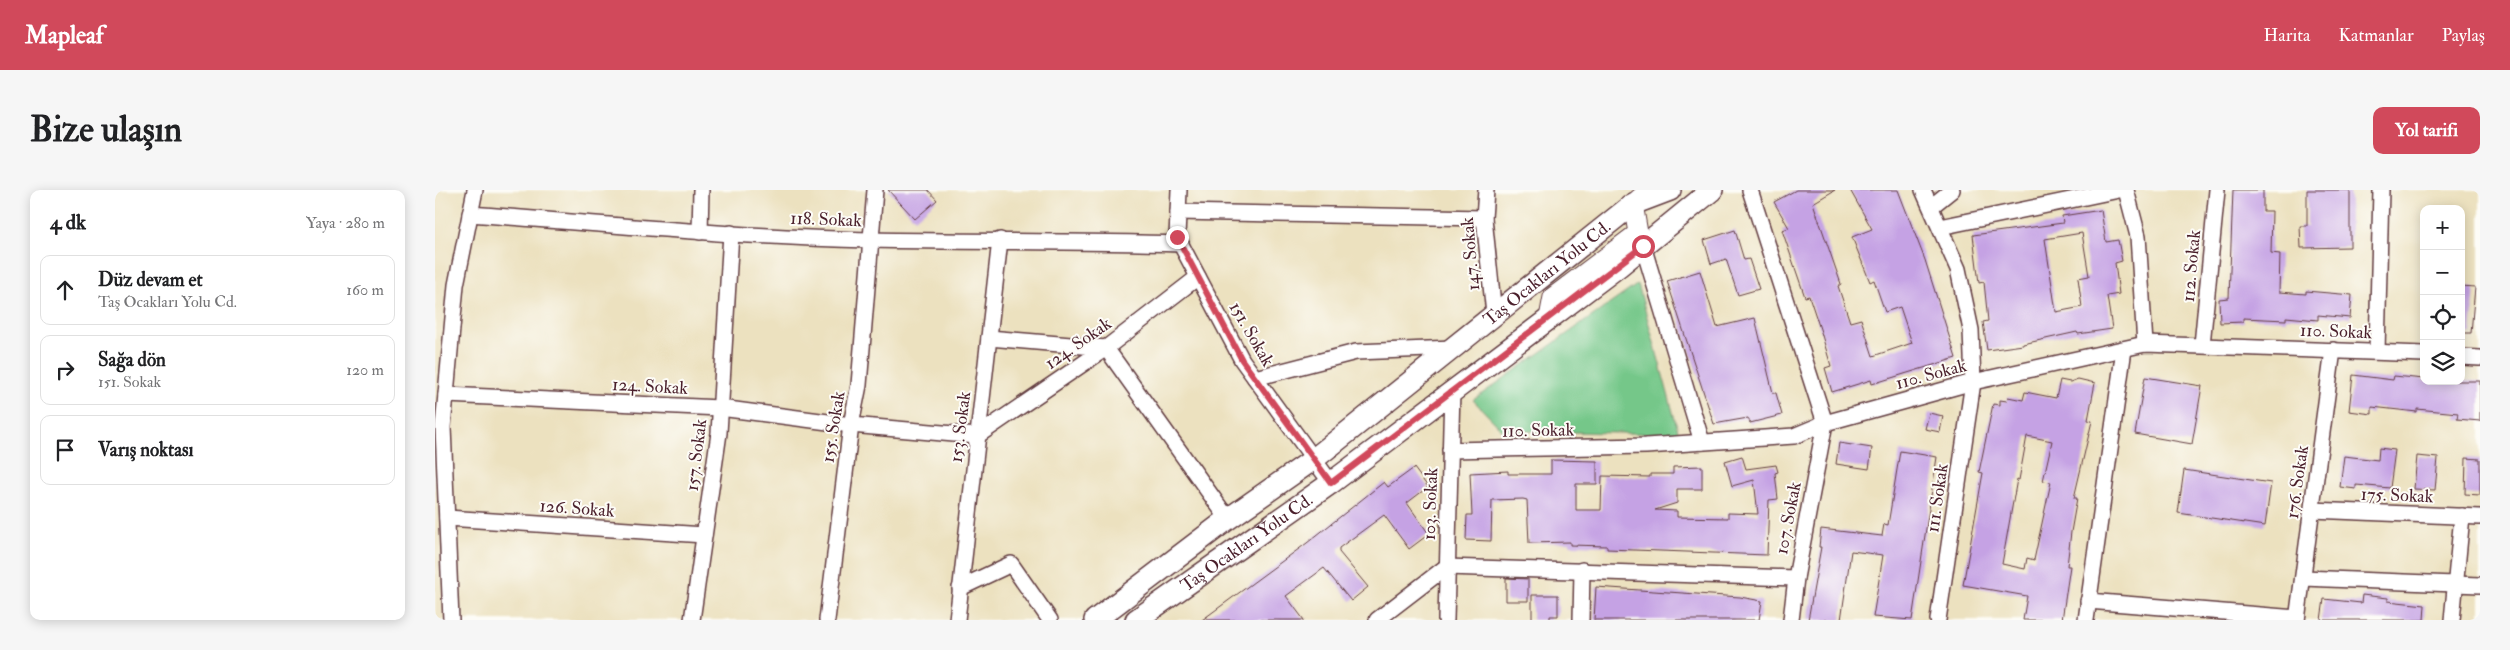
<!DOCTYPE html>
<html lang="tr">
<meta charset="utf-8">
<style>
:root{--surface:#fff;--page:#f6f6f6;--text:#202124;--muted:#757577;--line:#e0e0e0;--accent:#d1495b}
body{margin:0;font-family:"IM FELL Double Pica",serif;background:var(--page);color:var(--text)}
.controls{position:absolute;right:15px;top:15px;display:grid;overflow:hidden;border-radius:10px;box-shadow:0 2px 12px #0003}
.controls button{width:45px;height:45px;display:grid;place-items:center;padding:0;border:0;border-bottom:1px solid var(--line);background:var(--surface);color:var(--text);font:25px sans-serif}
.stop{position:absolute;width:15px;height:15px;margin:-11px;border:4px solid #d1495b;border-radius:50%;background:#fff}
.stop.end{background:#d1495b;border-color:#fff;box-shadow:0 1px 5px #0008}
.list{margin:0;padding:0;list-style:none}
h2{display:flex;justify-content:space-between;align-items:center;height:65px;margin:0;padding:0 20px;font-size:21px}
h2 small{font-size:16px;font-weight:400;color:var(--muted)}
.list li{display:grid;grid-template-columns:32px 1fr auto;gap:15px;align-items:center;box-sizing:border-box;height:70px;margin:0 10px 10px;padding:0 10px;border:1px solid var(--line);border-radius:10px}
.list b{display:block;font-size:19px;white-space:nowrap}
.list p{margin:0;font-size:16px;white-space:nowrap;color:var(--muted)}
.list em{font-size:16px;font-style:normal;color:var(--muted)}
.icon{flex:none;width:28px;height:28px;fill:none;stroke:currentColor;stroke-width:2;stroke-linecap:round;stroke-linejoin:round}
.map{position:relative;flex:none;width:2045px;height:430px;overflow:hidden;border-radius:10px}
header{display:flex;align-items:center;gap:30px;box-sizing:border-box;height:70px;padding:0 25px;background:var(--accent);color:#fff}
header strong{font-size:24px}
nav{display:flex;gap:28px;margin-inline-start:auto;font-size:18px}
.intro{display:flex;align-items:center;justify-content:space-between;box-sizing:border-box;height:120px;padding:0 30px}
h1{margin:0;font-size:35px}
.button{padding:12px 22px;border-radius:10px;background:var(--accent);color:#fff;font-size:18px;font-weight:700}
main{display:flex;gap:30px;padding:0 30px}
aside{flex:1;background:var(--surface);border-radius:10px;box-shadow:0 2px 12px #0003}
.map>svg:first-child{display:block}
</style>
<header>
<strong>Mapleaf</strong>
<nav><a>Harita</a><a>Katmanlar</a><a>Paylaş</a></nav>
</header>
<div class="intro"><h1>Bize ulaşın</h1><a class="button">Yol tarifi</a></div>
<main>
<aside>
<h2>4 dk<small>Yaya · 280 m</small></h2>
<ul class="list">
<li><svg class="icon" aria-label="ahead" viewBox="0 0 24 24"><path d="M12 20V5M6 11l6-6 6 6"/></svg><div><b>Düz devam et</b><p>Taş Ocakları Yolu Cd.</p></div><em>160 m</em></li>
<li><svg class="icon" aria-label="right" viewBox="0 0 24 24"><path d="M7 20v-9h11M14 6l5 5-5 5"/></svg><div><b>Sağa dön</b><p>151. Sokak</p></div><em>120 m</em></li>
<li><svg class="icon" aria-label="arrive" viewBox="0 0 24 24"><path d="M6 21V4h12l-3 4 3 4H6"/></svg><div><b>Varış noktası</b></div></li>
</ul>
</aside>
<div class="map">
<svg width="2045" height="430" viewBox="0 0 2045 430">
<rect width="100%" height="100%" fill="#fdfcf7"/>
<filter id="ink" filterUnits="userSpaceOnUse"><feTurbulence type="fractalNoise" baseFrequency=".02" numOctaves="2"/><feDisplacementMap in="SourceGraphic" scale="10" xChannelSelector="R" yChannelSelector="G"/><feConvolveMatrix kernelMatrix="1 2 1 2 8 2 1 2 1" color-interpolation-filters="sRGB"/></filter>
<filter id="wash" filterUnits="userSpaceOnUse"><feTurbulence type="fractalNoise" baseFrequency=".0096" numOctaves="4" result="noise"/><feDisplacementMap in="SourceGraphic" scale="20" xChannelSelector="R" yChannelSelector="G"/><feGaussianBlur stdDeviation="1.12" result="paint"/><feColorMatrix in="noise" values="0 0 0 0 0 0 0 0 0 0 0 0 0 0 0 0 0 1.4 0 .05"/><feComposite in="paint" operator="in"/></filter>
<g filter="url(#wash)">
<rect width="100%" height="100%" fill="#ece1bf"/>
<path fill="#75c789" stroke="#60735a" d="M1203,94L1244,244L1068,241L1038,210Z"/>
<g id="blocks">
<g fill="#c5a2e4" fill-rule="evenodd">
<path d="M453,0H493L502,10L480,29Z"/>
<path d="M1361,0H1400L1378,13L1406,94L1403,96L1415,132L1426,129L1438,166L1477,153L1465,117L1450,122L1439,90L1435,92L1417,47L1437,39L1415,0H1463L1490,70L1521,168L1437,194L1436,190L1397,202L1390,178L1396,176L1386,142L1374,106L1370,107L1347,40L1354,38L1339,12Z"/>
<path d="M1798,0H1828V21H1837L1836,63L1845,64L1844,102L1871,104V101L1917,105L1915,128L1883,125V130L1851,127V130L1808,128V132L1785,133L1784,109L1794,108Z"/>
<path d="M1872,0H1915V57L1866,58L1865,36H1872Z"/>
<path d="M1666,20L1671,52L1683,50L1687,71L1680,73L1684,104L1672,106L1677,139L1643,144L1642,142L1588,154V155L1552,160L1548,132L1553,131L1549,92L1544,93L1538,45L1628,33L1627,26ZM1647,43L1654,86L1643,88L1647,117L1621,122L1610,49Z"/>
<path d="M1300,40L1309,70L1314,69L1324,99L1303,105L1291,69L1276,74L1269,50Z"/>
<path d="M1265,81L1282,137L1320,128L1338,203H1341L1347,225L1315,233L1313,228L1279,234L1232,91Z"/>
<path d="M2026,96L2040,97L2036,143H2026Z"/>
<path d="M1918,185L1958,190L1959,186L1989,189V191H2045V231L2022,229L2023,223L1982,219V222L1937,217V224L1914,221Z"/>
<path d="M1710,187L1767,196L1757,254L1700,244Z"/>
<path d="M1643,189L1660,193L1653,230L1657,231L1639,308H1642L1636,342L1632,376H1635L1627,430H1588L1592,406L1528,395L1548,283L1544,282L1558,214L1565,215V210L1572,211L1573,207L1588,210L1590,202L1621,208L1625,190L1635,192ZM1592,246L1617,251L1608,291L1616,292L1599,370L1592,368L1590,379L1567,374L1582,289L1584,290Z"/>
<path d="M1494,223L1508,226L1505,242L1490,239Z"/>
<path d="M1404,253L1437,258L1434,279L1401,274Z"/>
<path d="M1944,258L1960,260L1955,298L1921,295V299L1905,297L1909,266L1943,270Z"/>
<path d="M1465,261L1502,267L1477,430L1438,427L1448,365L1416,361L1406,430H1373L1386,357H1384L1386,339L1447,346L1449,334L1453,335Z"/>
<path d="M1307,266L1311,279L1341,275L1343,282L1340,283L1343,309L1334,310L1332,365L1172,359V356L1135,355V352L1094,353L1092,310L1088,309L1057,310L1056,351L1031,350L1032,325H1037L1035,283L1073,281V284H1116V270L1162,271V294H1141V320H1166L1167,286L1215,287V284H1238V277L1267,276V299H1242V313L1220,320L1242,321V327L1293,328V323L1323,324L1319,290L1297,296L1290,271Z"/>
<path d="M1982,266L2003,268L2000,300L1979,299Z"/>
<path d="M2031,268L2045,269V305L2030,304Z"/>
<path d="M979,278L993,297L972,313L994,344L974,359L949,325L904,358V362L933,397L916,411L889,378L851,406L869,430H767L872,353L949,292L953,297Z"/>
<path d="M1749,280L1836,293L1830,336L1743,323Z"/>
<path d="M1071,388L1093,389V411H1071Z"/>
<path d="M1161,397L1305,407L1327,411L1324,430H1159Z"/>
<path d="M1097,405H1123V426H1115V430H1097Z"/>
<path d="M1927,405L1953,408V411L1990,415L1989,430H1886L1889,409L1926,413Z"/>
</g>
</g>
</g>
<g filter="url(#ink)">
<use href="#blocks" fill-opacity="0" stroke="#623c41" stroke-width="1"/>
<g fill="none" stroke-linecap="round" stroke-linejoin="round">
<g stroke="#623c41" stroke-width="18">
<g id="minor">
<path d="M744,0L742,47L807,170L896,293"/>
<path d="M1051,0L1049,28L1059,124"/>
<path d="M1315,0L1390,233L1361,388L1356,430"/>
<path d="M1488,0L1523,79L1536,140L1538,192L1503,430"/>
<path d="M1691,0L1703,46L1710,154"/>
<path d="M1497,16L1517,0"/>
<path d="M743,22L1049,28"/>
<path d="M35,24C169,34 302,47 435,50C539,52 642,51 746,54"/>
<path d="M1505,37L1684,0"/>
<path d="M265,42L266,0"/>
<path d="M1208,56L1267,252"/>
<path d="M554,148L671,158"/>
<path d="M1767,155L1782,0"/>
<path d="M671,158L793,329"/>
<path d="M1942,161L1946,0"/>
<path d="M2026,167L2045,168"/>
<path d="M820,188L921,162L1018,158"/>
<path d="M11,205L285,218L416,235L542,246L671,158L763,87"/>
<path d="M1015,260L1211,256L1359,246L1390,233L1538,192L1710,154L1989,164"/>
<path d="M1877,320L2045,327"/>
<path d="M12,328L269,345"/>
<path d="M1868,388L2045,395"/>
<path d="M525,398L576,374L615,430"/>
<path d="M1653,411L1862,428"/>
<path d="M16,430L8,237L21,95L40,0"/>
<path d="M257,430L284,243L296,43"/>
<path d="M392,430L416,235L424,195L440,0"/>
<path d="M522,430L565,50"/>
<path d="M942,430L1011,377L1361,388"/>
<path d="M1011,430L1017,200"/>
<path d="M1146,430L1147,380"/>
<path d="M1651,430L1689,159"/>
<path d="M1862,430L1898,160"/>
<path d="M2017,430L2027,326"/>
</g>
</g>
<g stroke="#623c41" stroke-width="21">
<path id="tertiary" d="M1114,128L1118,107L1203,43L1198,14L1207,6"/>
</g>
<g stroke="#623c41" stroke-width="24">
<g id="secondary">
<path id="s1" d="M660,430L793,329L879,269L1198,14L1235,0"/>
<path id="s2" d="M701,430L896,293L1184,76L1277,0"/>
</g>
</g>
<use href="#minor" stroke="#fff" stroke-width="15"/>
<use href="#tertiary" stroke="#fff" stroke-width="19"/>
<use href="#secondary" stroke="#fff" stroke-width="21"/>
</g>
</g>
<g fill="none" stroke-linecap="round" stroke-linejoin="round" filter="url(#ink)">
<path stroke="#d1495b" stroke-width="6" d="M742,47L807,170L896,293L1208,56"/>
</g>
<g text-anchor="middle" stroke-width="4" stroke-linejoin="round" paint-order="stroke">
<g font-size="18" fill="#4a1f2b" stroke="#fdfcf7">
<text transform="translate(391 29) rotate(2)" y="6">118. Sokak</text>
<text transform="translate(1035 64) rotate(-95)" y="6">147. Sokak</text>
<text transform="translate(1756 76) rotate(-85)" y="6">112. Sokak</text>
<text dy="6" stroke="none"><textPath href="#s1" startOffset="570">Taş Ocakları Yolu Cd.</textPath></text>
<text transform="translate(1901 141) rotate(2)" y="6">110. Sokak</text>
<text transform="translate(817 144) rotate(60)" y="6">151. Sokak</text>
<text transform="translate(643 153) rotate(-35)" y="6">124. Sokak</text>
<text transform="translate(1496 184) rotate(-15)" y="6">110. Sokak</text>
<text transform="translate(215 196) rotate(3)" y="6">124. Sokak</text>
<text transform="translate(398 237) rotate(-81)" y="6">155. Sokak</text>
<text transform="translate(525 237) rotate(-83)" y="6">153. Sokak</text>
<text transform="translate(1103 240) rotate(-1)" y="6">110. Sokak</text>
<text transform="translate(261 265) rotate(-83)" y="6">157. Sokak</text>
<text transform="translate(1862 292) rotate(-82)" y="6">176. Sokak</text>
<text transform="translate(1962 305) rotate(2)" y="6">175. Sokak</text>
<text transform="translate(1502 308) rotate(-82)" y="6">111. Sokak</text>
<text transform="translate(995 314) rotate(-88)" y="6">103. Sokak</text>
<text transform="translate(142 318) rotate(4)" y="6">126. Sokak</text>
<text transform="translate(1353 328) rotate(-79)" y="6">107. Sokak</text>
<text dy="6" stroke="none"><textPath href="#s2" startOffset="135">Taş Ocakları Yolu Cd.</textPath></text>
</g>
</g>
</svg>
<div class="controls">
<button>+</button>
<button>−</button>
<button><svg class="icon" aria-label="locate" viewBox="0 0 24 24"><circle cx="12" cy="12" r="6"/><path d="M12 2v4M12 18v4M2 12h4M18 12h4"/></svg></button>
<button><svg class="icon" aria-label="layers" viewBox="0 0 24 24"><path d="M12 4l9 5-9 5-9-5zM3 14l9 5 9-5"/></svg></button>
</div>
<div class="stop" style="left:1208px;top:56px"></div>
<div class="stop end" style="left:742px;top:47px"></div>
</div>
</main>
